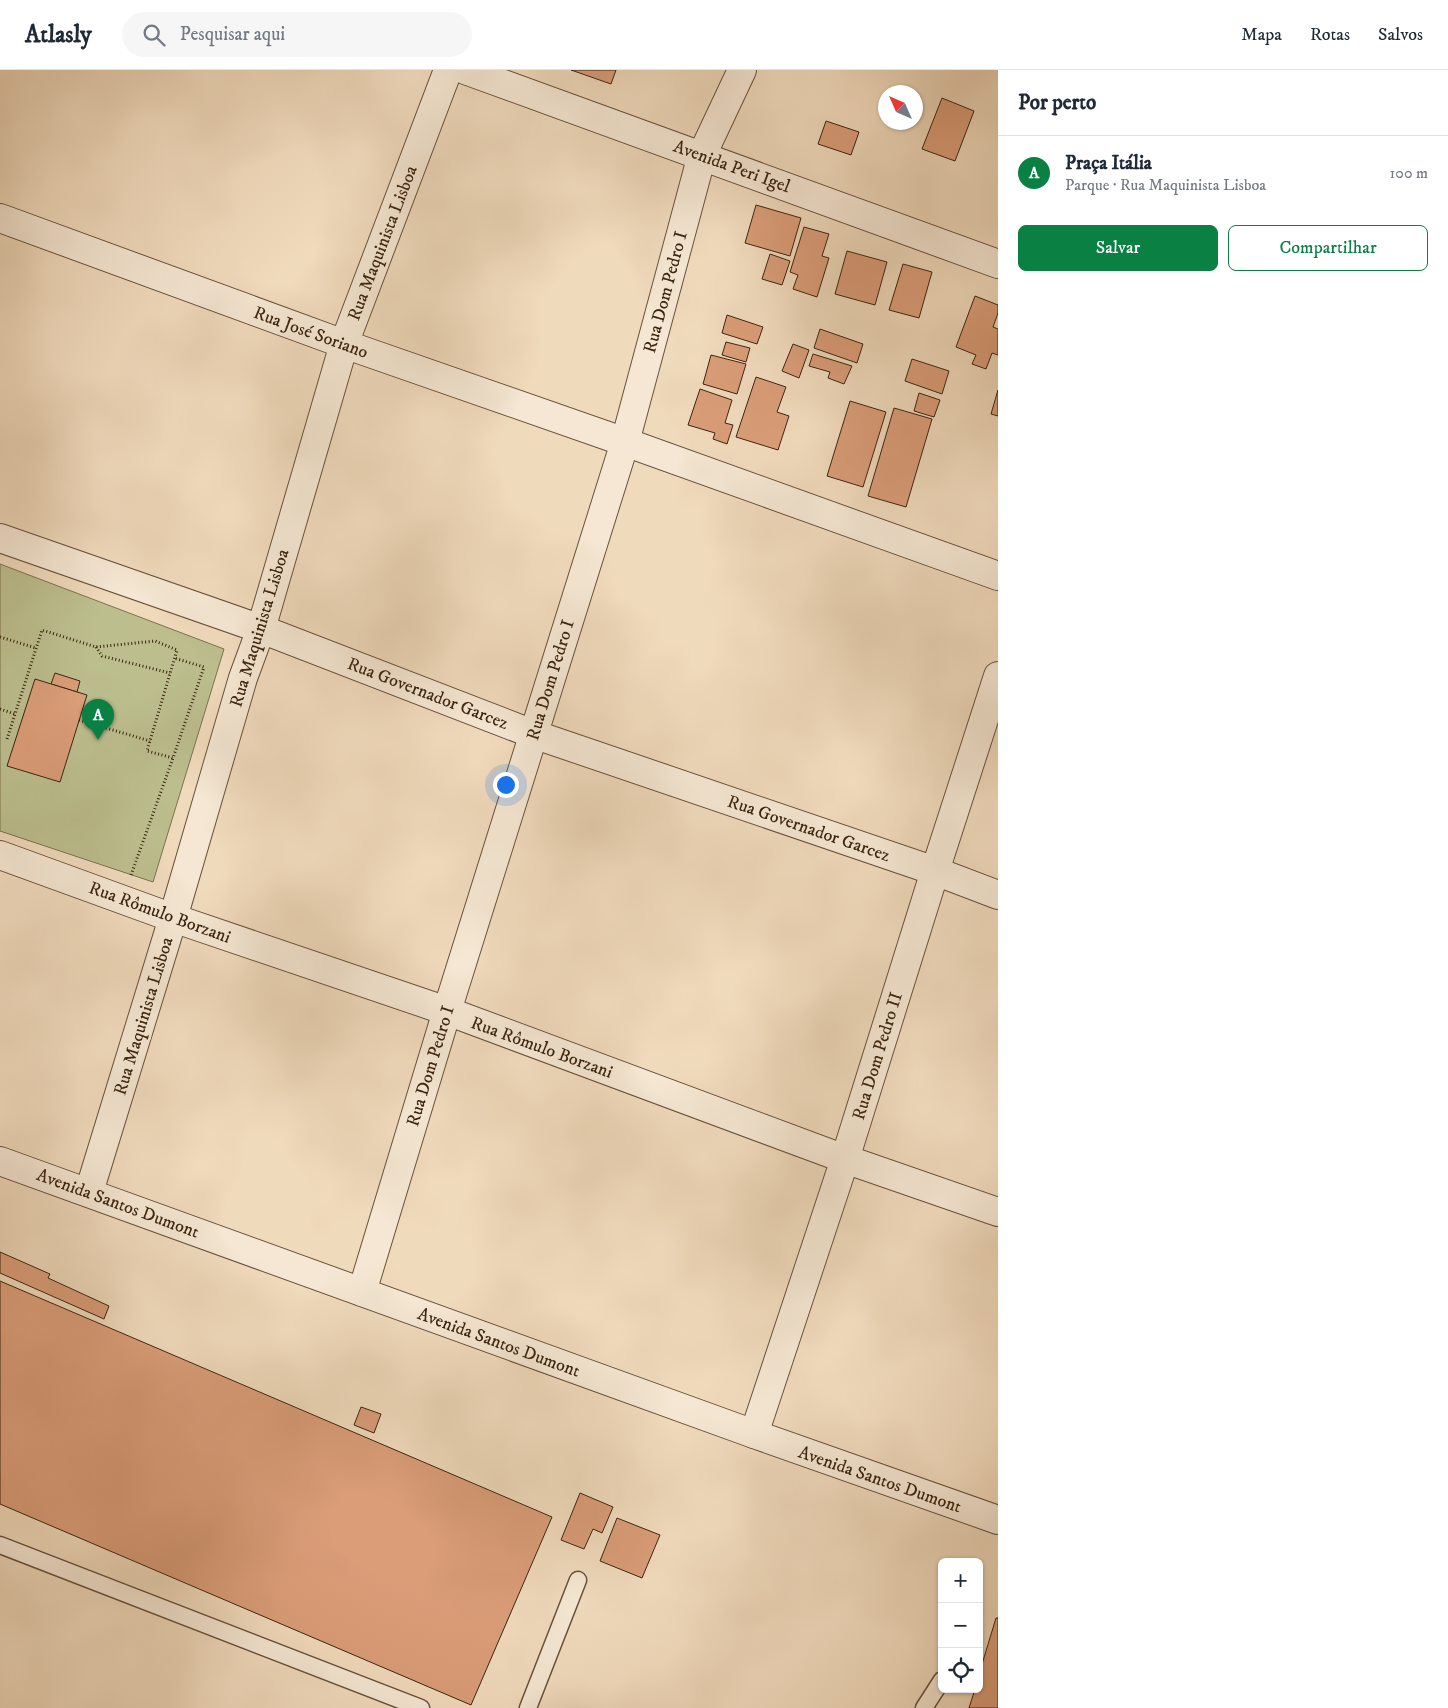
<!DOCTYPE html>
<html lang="pt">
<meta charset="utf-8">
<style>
:root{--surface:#fff;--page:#f6f6f7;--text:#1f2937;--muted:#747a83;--line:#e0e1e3;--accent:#0b8043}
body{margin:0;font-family:"IM FELL DW Pica",serif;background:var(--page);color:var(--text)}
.controls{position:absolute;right:15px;bottom:15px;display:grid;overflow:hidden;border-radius:8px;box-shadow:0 1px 4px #0004}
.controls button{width:45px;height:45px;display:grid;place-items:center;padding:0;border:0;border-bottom:1px solid var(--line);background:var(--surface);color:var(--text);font:25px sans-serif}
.compass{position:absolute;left:878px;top:15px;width:45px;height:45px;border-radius:50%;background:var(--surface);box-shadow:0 1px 4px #0004;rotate:315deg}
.you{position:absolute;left:505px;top:714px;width:18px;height:18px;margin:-12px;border:4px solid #fff;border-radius:50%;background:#1a73e8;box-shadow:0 0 0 8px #1a73e833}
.badge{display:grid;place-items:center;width:32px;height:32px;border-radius:50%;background:var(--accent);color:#fff;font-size:16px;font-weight:700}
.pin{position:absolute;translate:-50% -41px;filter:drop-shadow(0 1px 2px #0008)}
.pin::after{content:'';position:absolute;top:26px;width:18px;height:15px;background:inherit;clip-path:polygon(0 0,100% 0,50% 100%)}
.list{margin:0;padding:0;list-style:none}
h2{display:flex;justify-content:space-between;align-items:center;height:65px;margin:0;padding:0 20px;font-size:21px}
h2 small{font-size:16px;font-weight:400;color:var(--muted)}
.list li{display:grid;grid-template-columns:32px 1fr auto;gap:15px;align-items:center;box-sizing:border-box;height:75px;padding:0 20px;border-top:1px solid var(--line)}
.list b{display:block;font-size:19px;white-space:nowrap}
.list p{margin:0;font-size:16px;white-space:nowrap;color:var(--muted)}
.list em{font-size:16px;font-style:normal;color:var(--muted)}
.actions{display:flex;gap:10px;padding:15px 20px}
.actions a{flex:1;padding:11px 0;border:1px solid var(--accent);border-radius:8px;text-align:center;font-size:18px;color:var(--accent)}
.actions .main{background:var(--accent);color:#fff}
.icon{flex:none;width:28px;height:28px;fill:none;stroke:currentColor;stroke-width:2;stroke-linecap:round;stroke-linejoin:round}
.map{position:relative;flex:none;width:998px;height:1638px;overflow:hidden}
header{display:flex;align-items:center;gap:30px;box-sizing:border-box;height:70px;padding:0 25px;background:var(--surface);border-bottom:1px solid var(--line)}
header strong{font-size:24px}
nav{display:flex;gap:28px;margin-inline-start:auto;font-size:18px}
.search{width:350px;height:45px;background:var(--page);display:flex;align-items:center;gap:12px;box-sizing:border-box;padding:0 18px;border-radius:28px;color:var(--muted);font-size:19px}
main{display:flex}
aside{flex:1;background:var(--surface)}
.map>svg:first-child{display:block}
</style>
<header>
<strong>Atlasly</strong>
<div class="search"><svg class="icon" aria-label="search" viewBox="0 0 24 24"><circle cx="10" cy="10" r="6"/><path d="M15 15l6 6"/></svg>Pesquisar aqui</div>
<nav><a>Mapa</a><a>Rotas</a><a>Salvos</a></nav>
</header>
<main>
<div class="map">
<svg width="998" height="1638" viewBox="0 0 998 1638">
<rect width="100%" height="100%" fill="#f0dabc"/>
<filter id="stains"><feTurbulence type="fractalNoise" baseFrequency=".004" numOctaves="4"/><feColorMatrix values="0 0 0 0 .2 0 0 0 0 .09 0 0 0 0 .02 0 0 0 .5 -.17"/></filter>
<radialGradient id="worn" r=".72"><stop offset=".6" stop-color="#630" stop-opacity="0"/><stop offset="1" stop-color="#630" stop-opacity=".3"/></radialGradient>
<path fill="#bcbe8e" stroke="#7c724e" d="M0,494L224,579L153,812L0,761Z"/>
<g fill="#da9d78" stroke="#3b250f">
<path d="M571,0H616L611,14Z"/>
<path d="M942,28L974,41L955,91L922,79Z"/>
<path d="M826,51L859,62L851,85L818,74Z"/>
<path d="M756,135L801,148L790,186L745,173Z"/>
<path d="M804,157L829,164L822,186L829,188L817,227L793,219L798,205L790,202Z"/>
<path d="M847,181L887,192L875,235L835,224Z"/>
<path d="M770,184L790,191L782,215L762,209Z"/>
<path d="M903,194L932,202L919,248L889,240Z"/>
<path d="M975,226L998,235V243L993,257L998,259V285L992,283L986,299L972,294L976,285L956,277Z"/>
<path d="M727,245L763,257L757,274L722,263Z"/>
<path d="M820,259L863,274L857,293L814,278Z"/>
<path d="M726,272L750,278L746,292L722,285Z"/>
<path d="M793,274L809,280L799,308L782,301Z"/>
<path d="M813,284L852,296L844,314L828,308L830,302L809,296Z"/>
<path d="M711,285L746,294L737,324L703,314Z"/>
<path d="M912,289L949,301L942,324L905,311Z"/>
<path d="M756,307L786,317L777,342L789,346L778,380L736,367Z"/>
<path d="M700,319L732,330L725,353L733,355L727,374L713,369L715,363L688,355Z"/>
<path d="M998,320V346L991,344Z"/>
<path d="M919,323L940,330L934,347L914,341Z"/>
<path d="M850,331L886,342L863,417L827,406Z"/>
<path d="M894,338L932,349L906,437L868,426Z"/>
<path d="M55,603L80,611L77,622L51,614Z"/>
<path d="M35,609L87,625L60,712L7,696Z"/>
<path d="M0,1182L50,1204L48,1208L109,1236L104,1249L0,1203Z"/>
<path d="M0,1211L552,1447L471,1635L0,1434Z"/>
<path d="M361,1337L381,1344L374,1363L354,1355Z"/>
<path d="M580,1423L613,1437L602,1463L593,1459L584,1479L561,1470Z"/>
<path d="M617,1448L660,1465L642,1508L600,1491Z"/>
<path d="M996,1548H998V1638H969L975,1619H979V1604Z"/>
</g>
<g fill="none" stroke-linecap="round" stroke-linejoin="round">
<g stroke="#68523a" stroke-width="19">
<g id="service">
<path d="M0,1475L421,1638"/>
<path d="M528,1638L578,1510"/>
<path d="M924,1638L942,1610"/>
</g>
</g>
<g stroke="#68523a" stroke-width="30">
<g id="minor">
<path d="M465,0L998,194"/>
<path d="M0,148L344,274L625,372L998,506"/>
<path d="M0,468L261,559L533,664L935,801L998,825"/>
<path d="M0,785L173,848L447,941L845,1089L998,1142"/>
<path d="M0,1091L754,1364L998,1450"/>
<path d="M89,1122L173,848L243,608L261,559L344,274L448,0"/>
<path d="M362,1222L447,941L625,372L702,85L742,0"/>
<path d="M754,1364L845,1089L935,801L998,606"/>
</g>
</g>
<g stroke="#3b250f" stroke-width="3" stroke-dasharray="1 2.5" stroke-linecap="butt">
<path d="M0,567L36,578"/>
<path d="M96,577L102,586L170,603"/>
<path d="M0,639L15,644"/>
<path d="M79,650L150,671"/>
<path d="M7,669L42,560L96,577L155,571L177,580L147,681L173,688L204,597L174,588"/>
<path d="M131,805L173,688"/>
</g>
<use href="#service" stroke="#f5e7d3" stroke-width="16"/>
<use href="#minor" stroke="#f5e7d3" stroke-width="28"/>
</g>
<g text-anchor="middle" stroke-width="5" stroke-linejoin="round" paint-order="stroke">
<g font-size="18" fill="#3b250f" stroke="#f5e7d3">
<text transform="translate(732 96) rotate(20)" y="6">Avenida Peri Igel</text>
<text transform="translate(382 173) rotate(-69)" y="6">Rua Maquinista Lisboa</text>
<text transform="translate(665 222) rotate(-75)" y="6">Rua Dom Pedro I</text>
<text transform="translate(311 262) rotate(20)" y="6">Rua José Soriano</text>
<text transform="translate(259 558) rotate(-73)" y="6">Rua Maquinista Lisboa</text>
<text transform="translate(550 610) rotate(-73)" y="6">Rua Dom Pedro I</text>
<text transform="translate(428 623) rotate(21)" y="6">Rua Governador Garcez</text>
<text transform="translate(809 758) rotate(19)" y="6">Rua Governador Garcez</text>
<text transform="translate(160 842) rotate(20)" y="6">Rua Rômulo Borzani</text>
<text transform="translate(143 946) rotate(-73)" y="6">Rua Maquinista Lisboa</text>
<text transform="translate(542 977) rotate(20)" y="6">Rua Rômulo Borzani</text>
<text transform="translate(877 986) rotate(-73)" y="6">Rua Dom Pedro II</text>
<text transform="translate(430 996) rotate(-73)" y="6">Rua Dom Pedro I</text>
<text transform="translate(118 1133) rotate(20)" y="6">Avenida Santos Dumont</text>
<text transform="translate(499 1272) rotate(20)" y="6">Avenida Santos Dumont</text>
<text transform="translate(880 1409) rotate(19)" y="6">Avenida Santos Dumont</text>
</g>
</g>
<rect width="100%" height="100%" filter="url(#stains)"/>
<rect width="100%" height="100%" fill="url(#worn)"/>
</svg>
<div class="controls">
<button>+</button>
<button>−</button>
<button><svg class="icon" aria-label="locate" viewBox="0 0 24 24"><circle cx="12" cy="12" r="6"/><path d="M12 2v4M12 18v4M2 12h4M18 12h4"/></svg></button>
</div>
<svg class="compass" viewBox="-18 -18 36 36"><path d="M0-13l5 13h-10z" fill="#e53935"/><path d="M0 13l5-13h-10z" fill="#747a83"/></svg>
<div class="you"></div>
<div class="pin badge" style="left:98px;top:670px">A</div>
</div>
<aside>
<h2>Por perto<small></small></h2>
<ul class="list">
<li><span class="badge">A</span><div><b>Praça Itália</b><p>Parque · Rua Maquinista Lisboa</p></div><em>100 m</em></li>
</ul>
<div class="actions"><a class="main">Salvar</a><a>Compartilhar</a></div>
</aside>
</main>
